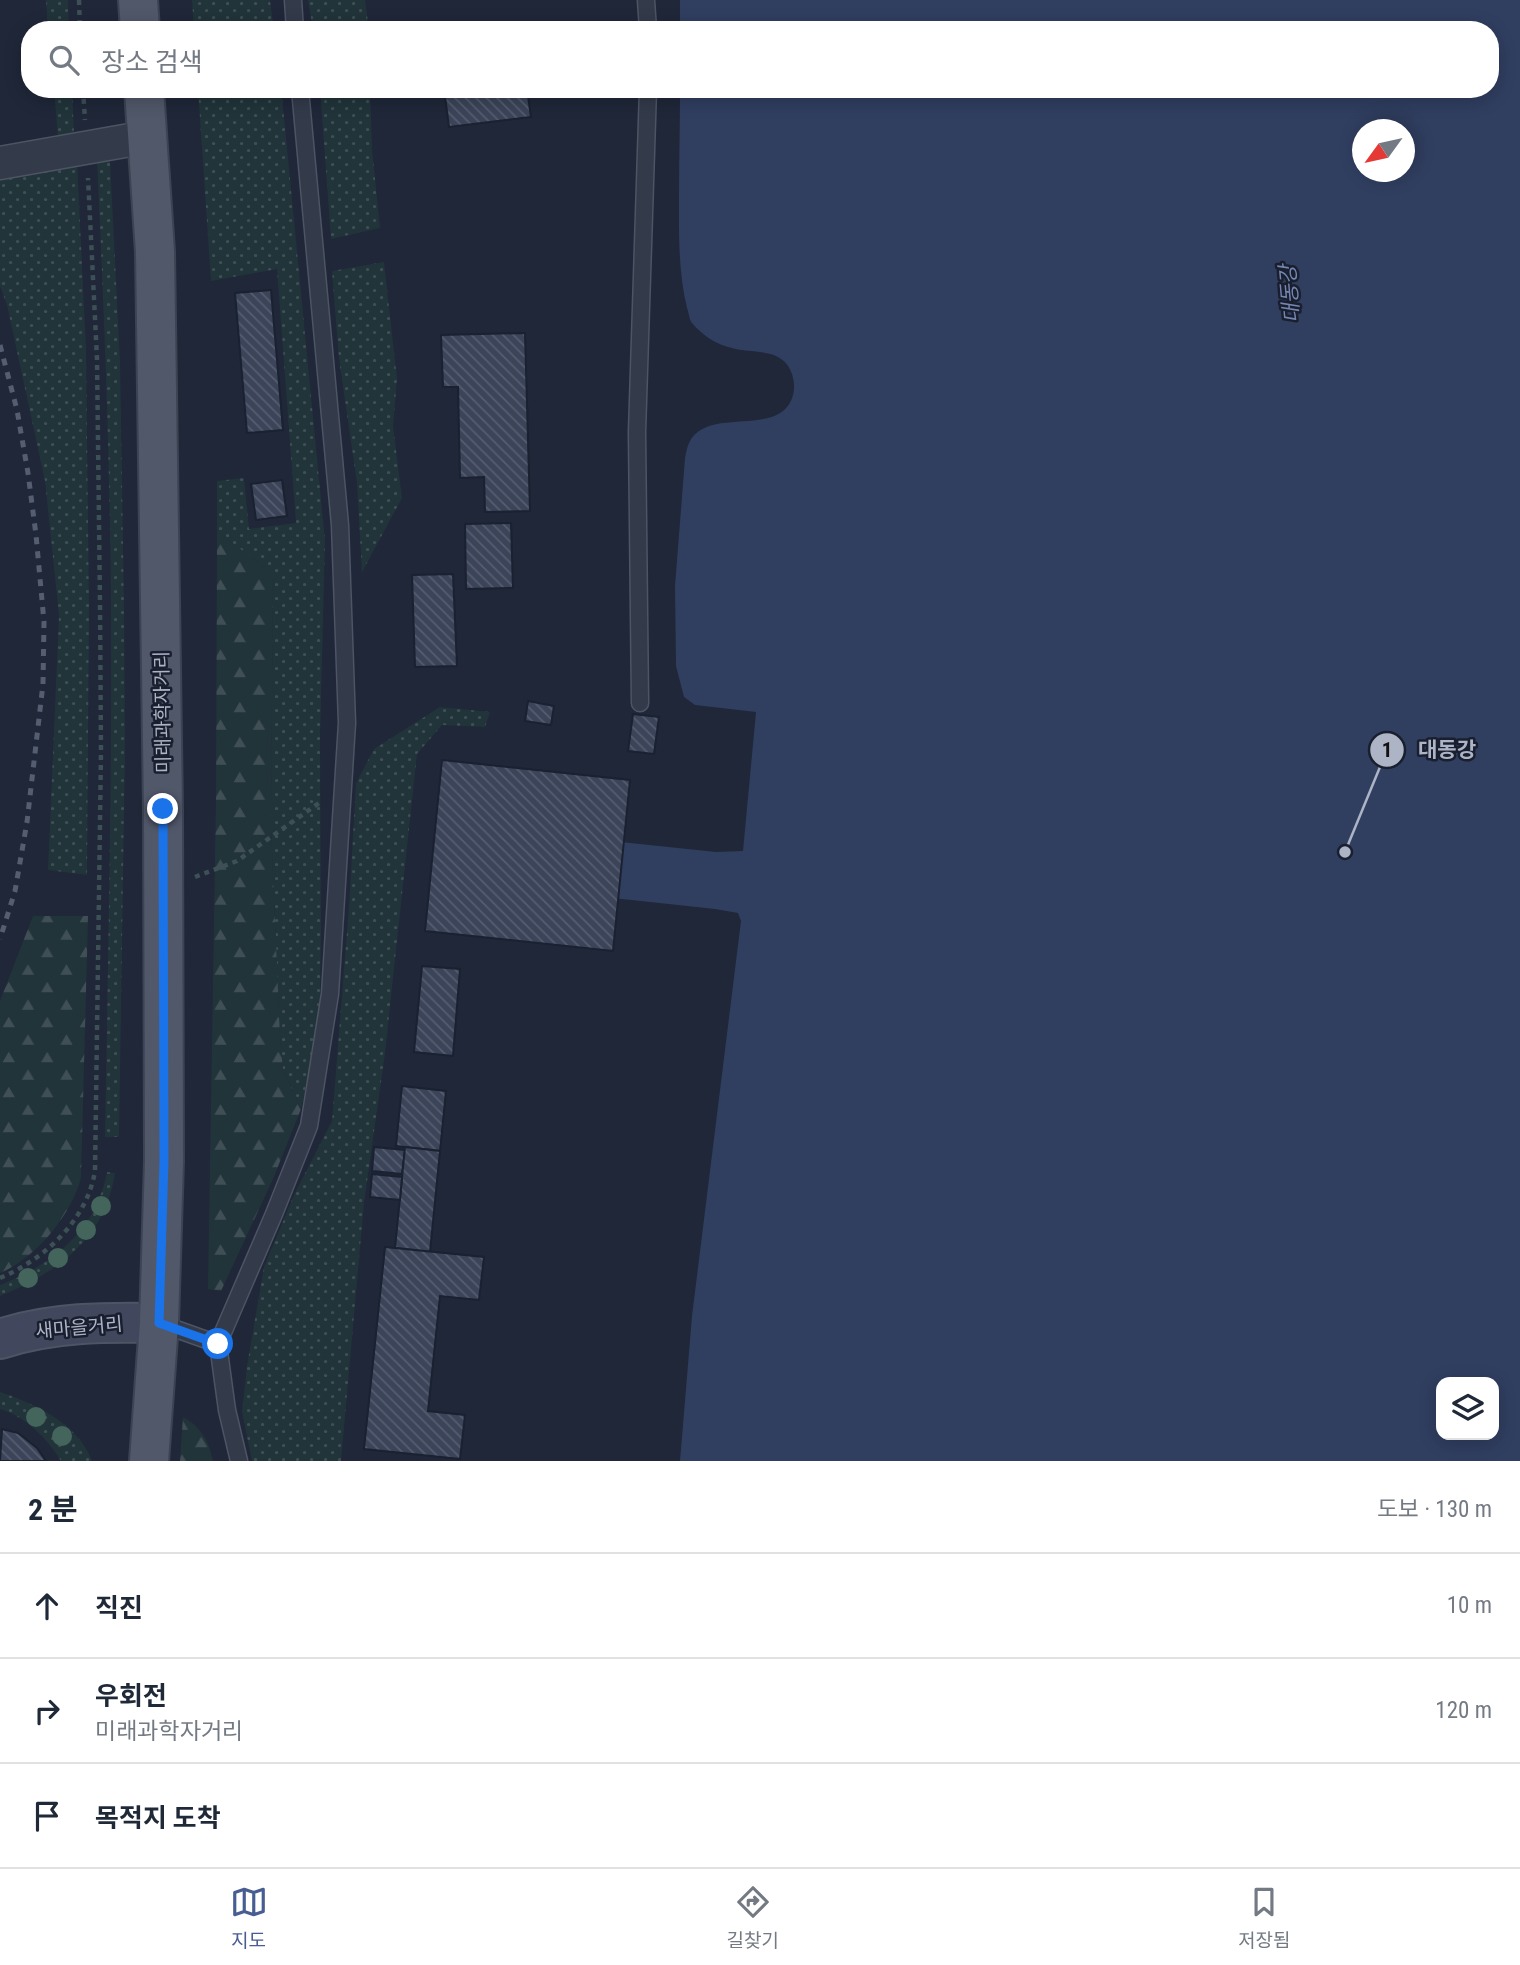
<!DOCTYPE html>
<html lang="ko">
<meta charset="utf-8">
<style>
:root{--surface:#fff;--page:#f6f6f7;--text:#1f2937;--muted:#747a83;--line:#e0e1e3;--accent:#485d91}
body{margin:0;font-family:"Roboto Condensed","Noto Sans KR",sans-serif;background:var(--page);color:var(--text)}
.controls{position:absolute;right:21px;bottom:21px;display:grid;overflow:hidden;border-radius:14px;box-shadow:0 4px 18px #0003}
.controls button{width:63px;height:63px;display:grid;place-items:center;padding:0;border:0;border-bottom:2px solid var(--line);background:var(--surface);color:var(--text);font:35px sans-serif}
.compass{position:absolute;left:1352px;top:119px;width:63px;height:63px;border-radius:50%;background:var(--surface);box-shadow:0 4px 18px #0003;rotate:237deg}
.stop{position:absolute;width:21px;height:21px;margin:-16px;border:5px solid #1a73e8;border-radius:50%;background:#fff}
.stop.end{background:#1a73e8;border-color:#fff;box-shadow:0 2px 7px #0008}
.list{margin:0;padding:0;list-style:none}
h2{display:flex;justify-content:space-between;align-items:center;height:91px;margin:0;padding:0 28px;font-size:30px}
h2 small{font-size:23px;font-weight:400;color:var(--muted)}
.list li{display:grid;grid-template-columns:46px 1fr auto;gap:21px;align-items:center;box-sizing:border-box;height:105px;padding:0 28px;border-top:2px solid var(--line)}
.list b{display:block;font-size:26px;white-space:nowrap}
.list p{margin:0;font-size:23px;white-space:nowrap;color:var(--muted)}
.list em{font-size:23px;font-style:normal;color:var(--muted)}
.icon{flex:none;width:38px;height:38px;fill:none;stroke:currentColor;stroke-width:2;stroke-linecap:round;stroke-linejoin:round}
.map{position:relative;flex:none;width:1520px;height:1461px;overflow:hidden}
.search{position:absolute;background:var(--surface);box-shadow:0 4px 18px #0003;left:21px;right:21px;top:21px;height:77px;display:flex;align-items:center;gap:18px;box-sizing:border-box;padding:0 24px;border-radius:28px;color:var(--muted);font-size:26px}
.sheet{height:406px;background:var(--surface)}
nav{display:flex;justify-content:space-around;align-items:center;box-sizing:border-box;height:98px;border-top:2px solid var(--line);background:var(--surface);font-size:19px;color:var(--muted)}
nav a{display:grid;justify-items:center;gap:4px}
nav .on{color:var(--accent)}
.map>svg:first-child{display:block}
</style>
<div class="map">
<svg width="1520" height="1461" viewBox="0 0 1520 1461">
<defs>
<pattern id="grass-dots" width="8" height="8" patternUnits="userSpaceOnUse" patternTransform="scale(1.75)"><rect width="8" height="8" fill="#21343a"/><path d="M2 2h.1M6 6h.1" fill="none" stroke="#3f4f55" stroke-width="1.8" stroke-linecap="round"/></pattern>
<pattern id="forest-firs" width="22" height="20" patternUnits="userSpaceOnUse" patternTransform="scale(1.75)"><rect width="22" height="20" fill="#21343a"/><path d="M5 1l3.5 6h-7zM16 11l3.5 6h-7z" fill="#3f4f55"/></pattern>
<pattern id="building-back-hatch" width="6" height="6" patternUnits="userSpaceOnUse" patternTransform="scale(1.75)"><rect width="6" height="6" fill="#3b4459"/><path d="M-1 5l2 2M0 0l6 6M5-1l2 2" fill="none" stroke="#555d6f"/></pattern>
</defs>
<rect width="100%" height="100%" fill="#1f2739"/>
<g fill="url(#grass-dots)">
<path d="M46,0H68L69,30H48Z"/>
<path d="M192,0H270L274,30H194Z"/>
<path d="M308,0H365L369,30H313Z"/>
<path d="M54,89H72L74,134L58,137Z"/>
<path d="M198,89H281L284,117L325,541L320,738L321,930L320,1007L311,1062L301,1109L283,1070L280,1037L271,827L273,573L217,532V481L244,478L249,529L296,523L277,269L211,281Z"/>
<path d="M320,89H370L372,149L380,228L331,239Z"/>
<path d="M77,160L86,350L89,605L87,875L48,870L59,615L45,481L7,305L0,286V178L7,175Z"/>
<path d="M97,161H110L120,361L124,604L125,750L119,1137H105C108,960 112,783 111,607C110,458 104,310 97,161Z"/>
<path d="M384,262L397,379L393,426L402,498L362,572L357,483L339,359L332,271Z"/>
<path d="M440,707L490,712L485,727L442,725L417,754L385,1053L364,1203L341,1461H252L242,1412L247,1366L264,1267L294,1195L332,1121L349,907L356,783L374,749Z"/>
<path d="M107,1172L115,1173C105,1239 58,1272 0,1296V1285C53,1264 96,1231 107,1172Z"/>
<path d="M0,1392C35,1404 78,1423 92,1461H61C48,1439 25,1416 0,1409Z"/>
</g>
<g fill="url(#forest-firs)">
<path d="M217,532L273,573L271,827L280,1037L283,1070L301,1109L273,1179L221,1291L208,1289L216,799Z"/>
<path d="M33,916H88L81,1178C71,1215 36,1258 0,1273V1001Z"/>
<path d="M183,1417C202,1428 208,1440 213,1461H180Z"/>
</g>
<path fill="#303e60" fill-rule="evenodd" d="M680,0H1520V1461H680L692,1316L741,921L738,913L715,909L548,891L554,835L716,852L743,851L756,712L695,705L684,697L676,666L675,586L685,458C686,453 687,447 689,443C707,404 781,440 793,395C795,387 794,381 792,374C783,347 753,354 732,348C717,345 702,335 692,323C689,319 689,313 687,308C678,271 679,233 679,196C679,161 680,125 680,89H1490V30H680ZM1362,130H1404V172H1362ZM1441,1382H1494V1435H1441Z"/>
<g fill="url(#building-back-hatch)" stroke="#1a2130" stroke-width="2">
<path d="M444,89H527L531,117L449,127Z"/>
<path d="M271,290L283,430L247,433L235,293Z"/>
<path d="M525,333L530,511L485,512L484,477L460,478L458,387H443L441,335Z"/>
<path d="M282,480L287,516L256,520L251,484Z"/>
<path d="M511,523L513,588L466,589L465,524Z"/>
<path d="M453,574L457,666L415,667L412,575Z"/>
<path d="M528,701L554,706L551,725L525,721Z"/>
<path d="M633,714L659,717L654,754L628,751Z"/>
<path d="M442,760L630,780L613,951L425,931Z"/>
<path d="M422,966L460,969L453,1056L414,1052Z"/>
<path d="M402,1086L446,1091L440,1151L396,1146Z"/>
<path d="M374,1147L405,1150L402,1174L372,1171Z"/>
<path d="M405,1147L440,1151L430,1252L395,1248Z"/>
<path d="M372,1174L402,1177L400,1200L370,1197Z"/>
<path d="M385,1247L484,1257L479,1300L440,1296L428,1411L465,1415L460,1459L364,1449Z"/>
<path d="M2,1429L18,1433L37,1448L46,1461H0Z"/>
</g>
<g fill="none" stroke-linecap="round" stroke-linejoin="round">
<g stroke="#4d5464" stroke-width="19">
<g id="lane">
<path d="M293,0L295,30"/>
<path d="M646,0L648,30"/>
<path d="M640,703L637,432L648,89"/>
<path d="M159,1323L218,1344L274,1214L309,1126L330,994L347,723L340,525L300,89"/>
<path d="M218,1344L227,1410L239,1461"/>
</g>
</g>
<g stroke="#4d5464" stroke-width="35">
<path id="street" d="M0,163L147,137"/>
</g>
<g stroke="#4d5464" stroke-width="42">
<path id="secondary" d="M0,1339C51,1322 105,1322 159,1323"/>
</g>
<g stroke="#3c4353" stroke-width="42">
<g id="primary">
<path d="M138,0L140,30"/>
<path d="M144,89L155,252L163,809L164,1161L159,1323L149,1461"/>
</g>
</g>
<g stroke="#3c5055" stroke-width="4.5" stroke-dasharray="5 5" stroke-linecap="butt">
<path d="M79,0L80,30"/>
<path d="M83,89L85,120"/>
<path d="M195,877L237,861L319,803"/>
<path d="M0,1278C45,1259 87,1220 95,1171L101,752L100,605L97,359L88,178"/>
</g>
<use href="#lane" stroke="#333a4a" stroke-width="16"/>
<use href="#street" stroke="#333a4a" stroke-width="32"/>
<use href="#secondary" stroke="#41485d" stroke-width="38"/>
<use href="#primary" stroke="#51586a" stroke-width="38"/>
<path stroke="#555d71" stroke-width="5" stroke-dasharray="7 7" stroke-linecap="butt" d="M0,345L17,410L28,473L36,535L44,622L43,684L27,822L15,891L0,939"/>
</g>
<g fill="#44655b">
<circle cx="101" cy="1206" r="10"/>
<circle cx="86" cy="1230" r="10"/>
<circle cx="58" cy="1258" r="10"/>
<circle cx="28" cy="1278" r="10"/>
<circle cx="36" cy="1417" r="10"/>
<circle cx="62" cy="1436" r="10"/>
</g>
<g fill="none" stroke-linecap="round" stroke-linejoin="round">
<path stroke="#1a73e8" stroke-width="9" d="M163,809L164,1161L159,1323L218,1344"/>
</g>
<g text-anchor="middle" stroke-width="5" stroke-linejoin="round" paint-order="stroke">
<g font-size="19" fill="#adb4c6" stroke="#191f2e">
<text transform="translate(162 712) rotate(-91)" y="7">미래과학자거리</text>
<text transform="translate(79 1327) rotate(-5)" y="7">새마을거리</text>
</g>
<g font-size="21" font-style="italic" fill="#7486b1" stroke="#191f2e">
<text transform="translate(1290 294) rotate(-95)" y="7">대동강</text>
</g>
</g>
<path fill="none" stroke="#adb4c6" stroke-width="2.5" d="M1345 852L1387 750"/>
<g fill="#adb4c6" stroke="#191f2e" stroke-width="2.5">
<circle cx="1345" cy="852" r="7"/>
<circle cx="1387" cy="750" r="18"/>
</g>
<g font-size="21" text-anchor="middle" font-weight="bold" fill="#111">
<text x="1387" y="757">1</text>
</g>
<g font-size="21" text-anchor="middle" font-weight="bold" fill="#adb4c6" stroke="#191f2e" stroke-width="5" stroke-linejoin="round" paint-order="stroke">
<text x="1447" y="757">대동강</text>
</g>
</svg>
<div class="controls">
<button><svg class="icon" aria-label="layers" viewBox="0 0 24 24"><path d="M12 4l9 5-9 5-9-5zM3 14l9 5 9-5"/></svg></button>
</div>
<svg class="compass" viewBox="-18 -18 36 36"><path d="M0-13l5 13h-10z" fill="#e53935"/><path d="M0 13l5-13h-10z" fill="#747a83"/></svg>
<div class="stop" style="left:218px;top:1344px"></div>
<div class="stop end" style="left:163px;top:809px"></div>
<div class="search"><svg class="icon" aria-label="search" viewBox="0 0 24 24"><circle cx="10" cy="10" r="6"/><path d="M15 15l6 6"/></svg>장소 검색</div>
</div>
<section class="sheet">
<h2>2 분<small>도보 · 130 m</small></h2>
<ul class="list">
<li><svg class="icon" aria-label="ahead" viewBox="0 0 24 24"><path d="M12 20V5M6 11l6-6 6 6"/></svg><div><b>직진</b></div><em>10 m</em></li>
<li><svg class="icon" aria-label="right" viewBox="0 0 24 24"><path d="M7 20v-9h11M14 6l5 5-5 5"/></svg><div><b>우회전</b><p>미래과학자거리</p></div><em>120 m</em></li>
<li><svg class="icon" aria-label="arrive" viewBox="0 0 24 24"><path d="M6 21V4h12l-3 4 3 4H6"/></svg><div><b>목적지 도착</b></div></li>
</ul>
</section>
<nav>
<a class="on"><svg class="icon" aria-label="map" viewBox="0 0 24 24"><path d="M3 6l6-2 6 2 6-2v14l-6 2-6-2-6 2zM9 4v14M15 6v14"/></svg>지도</a>
<a><svg class="icon" aria-label="directions" viewBox="0 0 24 24"><path d="M12 3l9 9-9 9-9-9zM9 14v-3h6M13 9l2 2-2 2"/></svg>길찾기</a>
<a><svg class="icon" aria-label="saved" viewBox="0 0 24 24"><path d="M7 4h10v16l-5-4-5 4z"/></svg>저장됨</a>
</nav>
